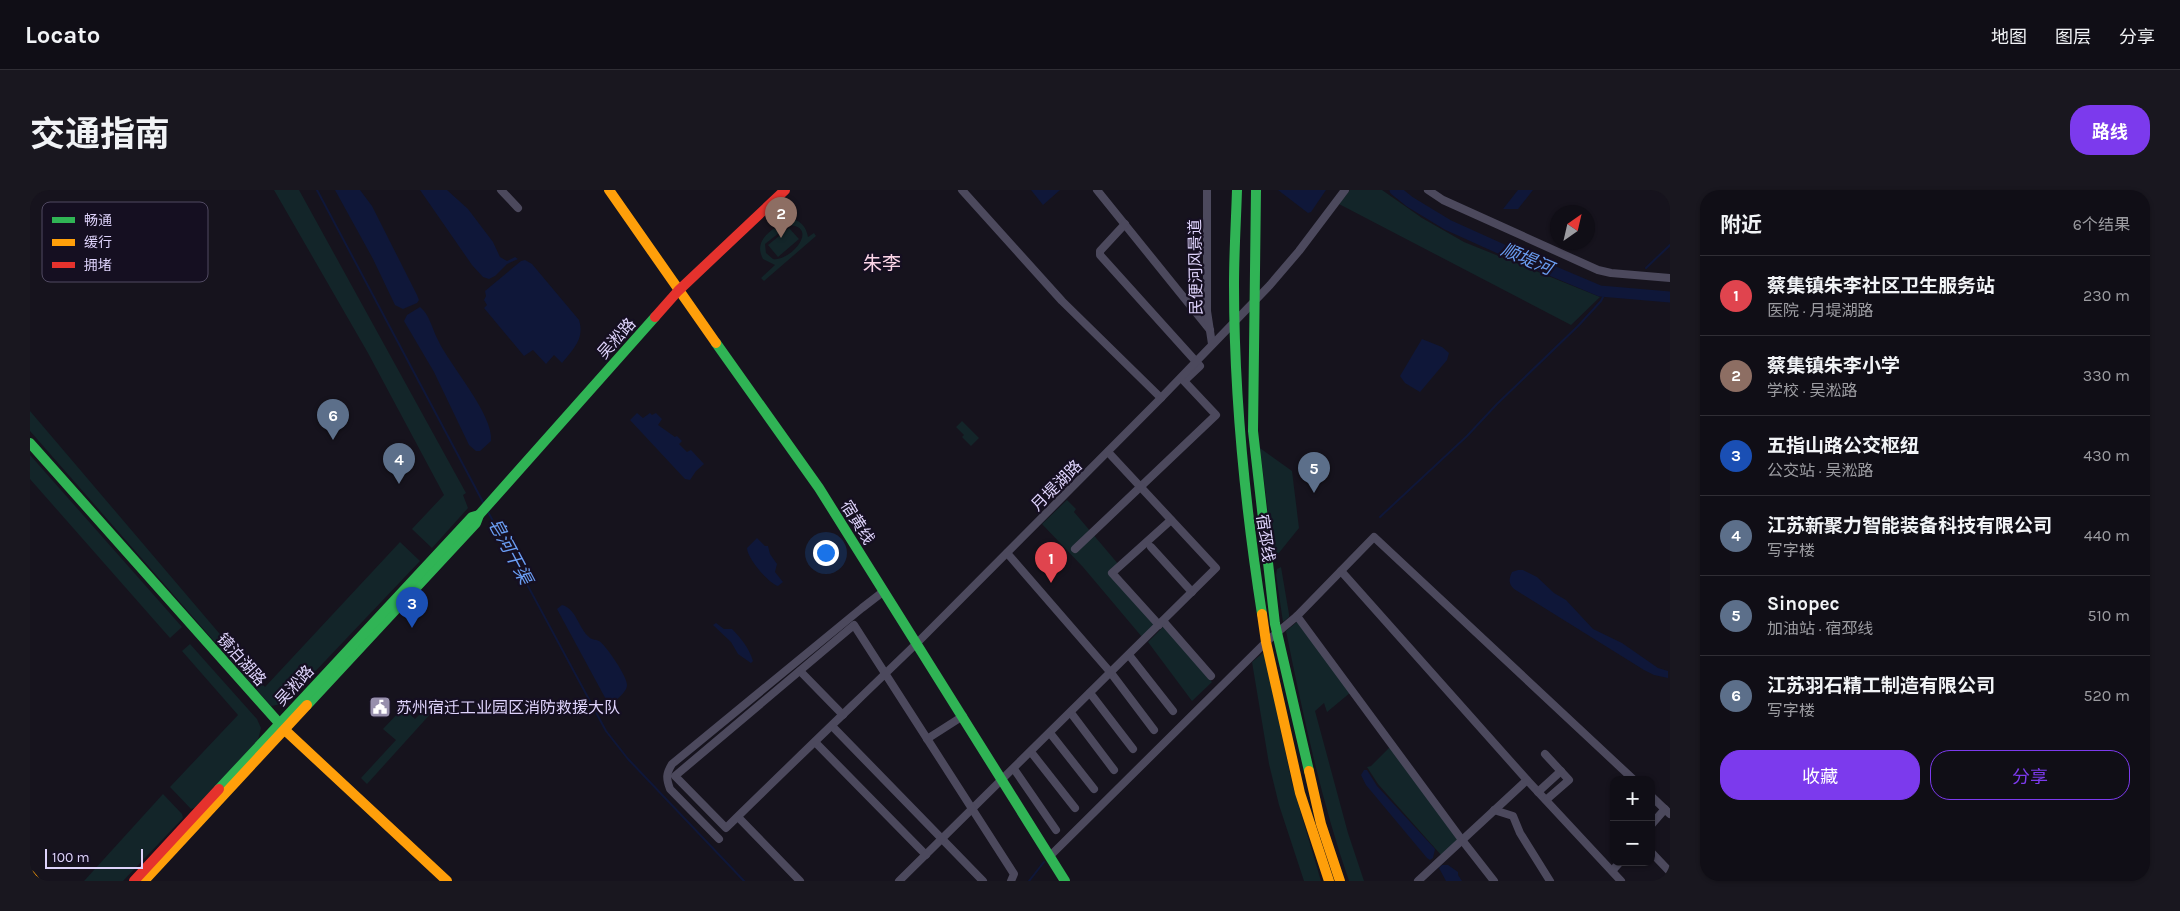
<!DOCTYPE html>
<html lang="zh">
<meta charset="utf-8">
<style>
:root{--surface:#100e16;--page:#19171f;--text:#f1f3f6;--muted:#9c9ca1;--line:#302e35;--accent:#7c3aed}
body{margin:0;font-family:Karla,"Noto Sans SC",sans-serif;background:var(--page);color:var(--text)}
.controls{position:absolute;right:15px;bottom:15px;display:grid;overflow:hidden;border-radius:10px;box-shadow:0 1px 4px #0004}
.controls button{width:45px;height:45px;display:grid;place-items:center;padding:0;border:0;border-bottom:1px solid var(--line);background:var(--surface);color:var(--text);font:25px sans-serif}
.compass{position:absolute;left:1520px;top:15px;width:45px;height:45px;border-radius:50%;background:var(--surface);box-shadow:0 1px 4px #0004;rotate:34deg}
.scale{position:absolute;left:15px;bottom:12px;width:98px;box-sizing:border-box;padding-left:5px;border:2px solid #ded3fb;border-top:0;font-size:14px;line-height:18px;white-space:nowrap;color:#ded3fb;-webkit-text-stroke:4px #150f21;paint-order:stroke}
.you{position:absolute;left:795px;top:362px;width:18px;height:18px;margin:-12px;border:4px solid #fff;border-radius:50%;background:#1a73e8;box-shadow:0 0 0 8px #1a73e833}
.badge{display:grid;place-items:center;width:32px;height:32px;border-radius:50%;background:var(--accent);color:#fff;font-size:16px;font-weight:700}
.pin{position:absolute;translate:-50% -41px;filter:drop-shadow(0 1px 2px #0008)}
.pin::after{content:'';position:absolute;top:26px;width:18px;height:15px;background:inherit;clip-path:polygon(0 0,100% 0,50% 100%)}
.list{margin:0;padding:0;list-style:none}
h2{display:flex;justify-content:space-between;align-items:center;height:65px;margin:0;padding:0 20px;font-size:21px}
h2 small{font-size:16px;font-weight:400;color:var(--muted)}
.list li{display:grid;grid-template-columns:32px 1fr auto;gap:15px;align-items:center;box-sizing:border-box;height:80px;padding:0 20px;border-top:1px solid var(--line)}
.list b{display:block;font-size:19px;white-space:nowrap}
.list p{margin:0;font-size:16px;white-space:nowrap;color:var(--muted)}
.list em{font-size:16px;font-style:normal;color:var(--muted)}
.actions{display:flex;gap:10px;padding:15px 20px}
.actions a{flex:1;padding:11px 0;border:1px solid var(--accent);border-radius:20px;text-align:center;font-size:18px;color:var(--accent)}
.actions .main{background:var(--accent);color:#fff}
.map{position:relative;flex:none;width:1640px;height:691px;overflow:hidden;border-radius:20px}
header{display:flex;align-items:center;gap:30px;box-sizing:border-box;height:70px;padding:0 25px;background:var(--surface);border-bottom:1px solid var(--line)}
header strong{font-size:24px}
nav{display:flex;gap:28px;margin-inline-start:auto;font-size:18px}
.intro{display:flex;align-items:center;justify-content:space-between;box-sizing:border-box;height:120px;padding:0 30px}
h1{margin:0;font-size:35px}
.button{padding:12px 22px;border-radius:20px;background:var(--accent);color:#fff;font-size:18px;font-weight:700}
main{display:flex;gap:30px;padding:0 30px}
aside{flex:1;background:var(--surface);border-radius:20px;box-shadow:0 1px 4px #0004}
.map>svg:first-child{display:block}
</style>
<header>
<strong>Locato</strong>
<nav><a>地图</a><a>图层</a><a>分享</a></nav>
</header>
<div class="intro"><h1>交通指南</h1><a class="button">路线</a></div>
<main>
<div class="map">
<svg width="1640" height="691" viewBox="0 0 1640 691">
<rect width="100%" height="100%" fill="#16131d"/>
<g fill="#132529" fill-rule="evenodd">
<path d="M244,0H269L436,303L433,305L438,318L402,358L382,339L414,305L338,163Z"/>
<path d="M1320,0H1352L1392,28L1434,52L1570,107L1541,135L1309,14Z"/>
<path d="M758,29C770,29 776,36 778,47L784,43L786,46L734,91L731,88L745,75L733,69C723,50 741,41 754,31ZM759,35C790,37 760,72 743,69L736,63L735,54Z"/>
<path d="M759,38L769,49L748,67L738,55Z"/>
<path d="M0,221L235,497L370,352L390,371L259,509L252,514L241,516L0,241Z"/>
<path d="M932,231L949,248L941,256L932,247L934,245L926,237Z"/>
<path d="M1230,258L1262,281L1269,338L1244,369Z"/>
<path d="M0,265L152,437L140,448L0,289Z"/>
<path d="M1037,310L1046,319L1044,322L1089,375L1080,384L1125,435L1112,447L1053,377L1012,334Z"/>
<path d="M1251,377L1259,424V427L1253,432L1246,385L1247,379Z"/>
<path d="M1268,431L1321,502L1297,522L1294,513L1285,521L1318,643L1334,691H1319C1291,610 1273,525 1256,441Z"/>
<path d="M1134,436L1182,492L1162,511L1118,452Z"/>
<path d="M160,454L227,529L231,538L228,550L165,618L161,619L140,597L208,525L152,461Z"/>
<path d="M1234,462L1262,593L1291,691H1274L1249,615L1239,574L1222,472Z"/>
<path d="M398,516L403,521L337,594L331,588L366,550L353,539L373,518L385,529Z"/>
<path d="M1361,556L1430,650L1412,666L1348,594L1337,577L1341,576Z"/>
<path d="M133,604L152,624L153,628L93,691H54Z"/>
</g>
<g fill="#0f1739">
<path d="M305,0H330L342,16L387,105L389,110L387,113L373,119L365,115L343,69Z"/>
<path d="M390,0H417L438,19L463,52L470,67L477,71L485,67L488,69L477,74L465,86L459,89L453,87L442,75Z"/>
<path d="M1001,0H1030L1013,15Z"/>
<path d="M1248,0H1296L1281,22L1278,23Z"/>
<path d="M1488,0H1503L1488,19H1473Z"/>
<path d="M495,70L502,74L549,130C555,149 543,159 532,173L524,165L516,174L503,160L494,166L454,118L457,115L454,110L456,106L455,101L491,71Z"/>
<path d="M390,117C400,125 402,139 408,150C420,176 464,225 461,251L450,261H446L439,255L404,182L374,131L377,125Z"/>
<path d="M1392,149L1412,157L1419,163L1417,170L1390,202L1375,193L1370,186Z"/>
<path d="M607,223L613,228L620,223L622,225L626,223L632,229L628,235L645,247L647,246L652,251L649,254L657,262L661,260L674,274L666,281L660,290L655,289L600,230Z"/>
<path d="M727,348L735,356H738L740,364L747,374L745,382L753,392L748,396C739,394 717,368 717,358Z"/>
<path d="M1488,380H1493L1507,387L1524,403L1536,410L1563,439L1592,453L1628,478L1638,481V488L1624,485L1614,480L1484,399C1478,393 1479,389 1482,382Z"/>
<path d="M532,415C546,418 549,439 559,447C561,450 566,449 569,451C576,455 599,489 597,496C596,503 585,511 579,515L527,419Z"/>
<path d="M686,433L694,439H702C711,448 719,458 723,471L721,473L708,464L701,452L683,435Z"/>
<path d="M1334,580H1337L1347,596L1405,659L1403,668L1400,670L1397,668L1336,595L1331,585Z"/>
<path d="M1412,675H1418L1428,682V685L1432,691H1416L1409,678Z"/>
</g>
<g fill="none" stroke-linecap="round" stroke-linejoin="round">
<g stroke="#0f1739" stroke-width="2">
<path d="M287,0L454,314"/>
<path d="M1616,78L1640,55"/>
<path d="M457,320L576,541L598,569L714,691"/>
<path d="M1350,327L1437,246L1467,214L1548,136L1571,111L1576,101"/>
<path d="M999,691L1014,672"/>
</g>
<path stroke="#0f1739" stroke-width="11" d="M1365,0L1380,12L1418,35L1480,63L1570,101L1640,107"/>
<g stroke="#4c495d" stroke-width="8">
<path d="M471,0L488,18"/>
<path d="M932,0L1032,111L1131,208"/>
<path d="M1067,0L1180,140"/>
<path d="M1177,0V121L1182,154"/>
<path d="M1398,0L1413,10L1568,80L1581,83L1640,88"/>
<path d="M1121,357L1162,402"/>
<path d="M1045,359L1186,225L1154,191L1170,176L1070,65V61L1095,34"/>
<path d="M977,363L1081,483L1124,540"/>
<path d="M1311,381L1497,590L1591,691"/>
<path d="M1267,426L1432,650L1464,691"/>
<path d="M1133,431L1181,486"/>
<path d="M1129,435L1082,383L1141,330"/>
<path d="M1099,465L1143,521"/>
<path d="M770,481L813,525"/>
<path d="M1060,503L1103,559"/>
<path d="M1041,523L1084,580"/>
<path d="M802,536L953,691"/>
<path d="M1020,543L1064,599"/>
<path d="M897,549L933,526"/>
<path d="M785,552L896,665"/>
<path d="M1001,562L1045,618"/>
<path d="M1515,564L1539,590L1516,610"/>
<path d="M984,579L1026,640"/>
<path d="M1508,602L1531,581"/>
<path d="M1621,606L1640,624"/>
<path d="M1464,620L1483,626L1490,643L1520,691"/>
<path d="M708,627L770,691"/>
<path d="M1621,635L1635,619"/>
<path d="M689,649L640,599C636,588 636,584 642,574L832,418L854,401"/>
<path d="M1621,662L1640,682"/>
<path d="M1020,666L1236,452L1267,426L1344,347L1604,590"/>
<path d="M1582,681L1590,672"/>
<path d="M869,691L1186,378L1078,262"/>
<path d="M981,691L984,684C931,601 877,518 824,435L645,586L696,638C759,576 823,515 887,453L1129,210L1240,95L1269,61L1315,0"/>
<path d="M1388,691L1497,590"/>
</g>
<g stroke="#30b455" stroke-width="10">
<path d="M1207,0C1206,32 1204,63 1204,95C1204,205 1215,315 1232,424"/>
<path d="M1226,0L1223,241L1245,434L1279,581"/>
<path d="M686,153L789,298L1035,691"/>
<path d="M0,253L257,542"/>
<path d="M277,515L446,333L449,325L625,127"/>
<path d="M189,599L442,327L449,325"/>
</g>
<g stroke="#ff9f0a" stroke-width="10">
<path d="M579,0L686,153"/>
<path d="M1232,424L1236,452L1270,603L1299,691"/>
<path d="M257,542L417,691"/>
<path d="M1279,581L1291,634L1310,691"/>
<path d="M0,685L5,691"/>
<path d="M114,691L277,515"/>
</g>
<g stroke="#e5322d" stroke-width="10">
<path d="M625,127L648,101L755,0"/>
<path d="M104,691L189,599"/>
</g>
</g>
<defs>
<g id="civic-square" transform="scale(1.125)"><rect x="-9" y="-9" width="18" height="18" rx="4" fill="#9890ad" stroke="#150f21"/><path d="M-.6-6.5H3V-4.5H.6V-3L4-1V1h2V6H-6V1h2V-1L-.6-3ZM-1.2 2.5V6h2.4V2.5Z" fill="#fff"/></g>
</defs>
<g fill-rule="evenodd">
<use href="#civic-square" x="350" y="517"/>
</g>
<g text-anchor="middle" stroke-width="4.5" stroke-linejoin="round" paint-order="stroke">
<g font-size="16" fill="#ded3fb" stroke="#150f21">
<text transform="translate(1165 77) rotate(-91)" y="6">民便河风景道</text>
<text transform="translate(586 148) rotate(-48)" y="6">吴淞路</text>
<text transform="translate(1026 295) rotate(-45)" y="6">月堤湖路</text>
<text transform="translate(828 332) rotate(58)" y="6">宿黄线</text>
<text transform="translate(1236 348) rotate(82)" y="6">宿邳线</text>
<text transform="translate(212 469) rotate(48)" y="6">镜泊湖路</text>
<text transform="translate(264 495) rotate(-47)" y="6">吴淞路</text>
</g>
<g font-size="16" fill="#ded3fb" stroke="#150f21" text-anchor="start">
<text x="366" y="523">苏州宿迁工业园区消防救援大队</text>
</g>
<g font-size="18" font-style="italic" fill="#6a9ef3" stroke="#150f21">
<text transform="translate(1497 69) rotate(23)" y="6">顺堤河</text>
<text transform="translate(480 361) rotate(62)" y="6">皂河干渠</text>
</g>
<g font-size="19" fill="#fcd5e7" stroke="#150f21">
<text x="852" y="80">朱李</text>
</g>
</g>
<rect x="12" y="12" width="166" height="80" rx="8" fill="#150f21" stroke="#514a62" stroke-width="1"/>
<rect x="22" y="27" width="23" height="6" fill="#30b455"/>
<rect x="22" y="49" width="23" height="7" fill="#ff9f0a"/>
<rect x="22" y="72" width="23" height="6" fill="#e5322d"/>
<g font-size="14" fill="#ded3fb">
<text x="54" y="35">畅通</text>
<text x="54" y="57">缓行</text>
<text x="54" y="80">拥堵</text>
</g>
</svg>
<div class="controls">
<button>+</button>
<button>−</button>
</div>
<svg class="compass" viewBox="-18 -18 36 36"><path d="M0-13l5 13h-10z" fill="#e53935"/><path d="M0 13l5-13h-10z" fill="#9c9ca1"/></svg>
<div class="scale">100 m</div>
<div class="you"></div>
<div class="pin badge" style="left:1021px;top:393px;background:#e0444e">1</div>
<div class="pin badge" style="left:751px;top:48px;background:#8d6e63">2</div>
<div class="pin badge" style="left:382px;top:438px;background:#1a4fb4">3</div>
<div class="pin badge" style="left:369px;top:294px;background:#5c6f8a">4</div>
<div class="pin badge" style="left:1284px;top:303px;background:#5c6f8a">5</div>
<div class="pin badge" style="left:303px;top:250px;background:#5c6f8a">6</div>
</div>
<aside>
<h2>附近<small>6个结果</small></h2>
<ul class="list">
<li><span class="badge" style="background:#e0444e">1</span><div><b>蔡集镇朱李社区卫生服务站</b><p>医院 · 月堤湖路</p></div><em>230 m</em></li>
<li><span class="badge" style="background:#8d6e63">2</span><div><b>蔡集镇朱李小学</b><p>学校 · 吴淞路</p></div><em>330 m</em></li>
<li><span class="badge" style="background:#1a4fb4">3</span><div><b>五指山路公交枢纽</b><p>公交站 · 吴淞路</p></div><em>430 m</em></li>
<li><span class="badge" style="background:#5c6f8a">4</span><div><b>江苏新聚力智能装备科技有限公司</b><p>写字楼</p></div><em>440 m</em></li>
<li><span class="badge" style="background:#5c6f8a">5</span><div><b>Sinopec</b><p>加油站 · 宿邳线</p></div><em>510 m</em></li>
<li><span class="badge" style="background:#5c6f8a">6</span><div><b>江苏羽石精工制造有限公司</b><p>写字楼</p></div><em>520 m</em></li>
</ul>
<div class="actions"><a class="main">收藏</a><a>分享</a></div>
</aside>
</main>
